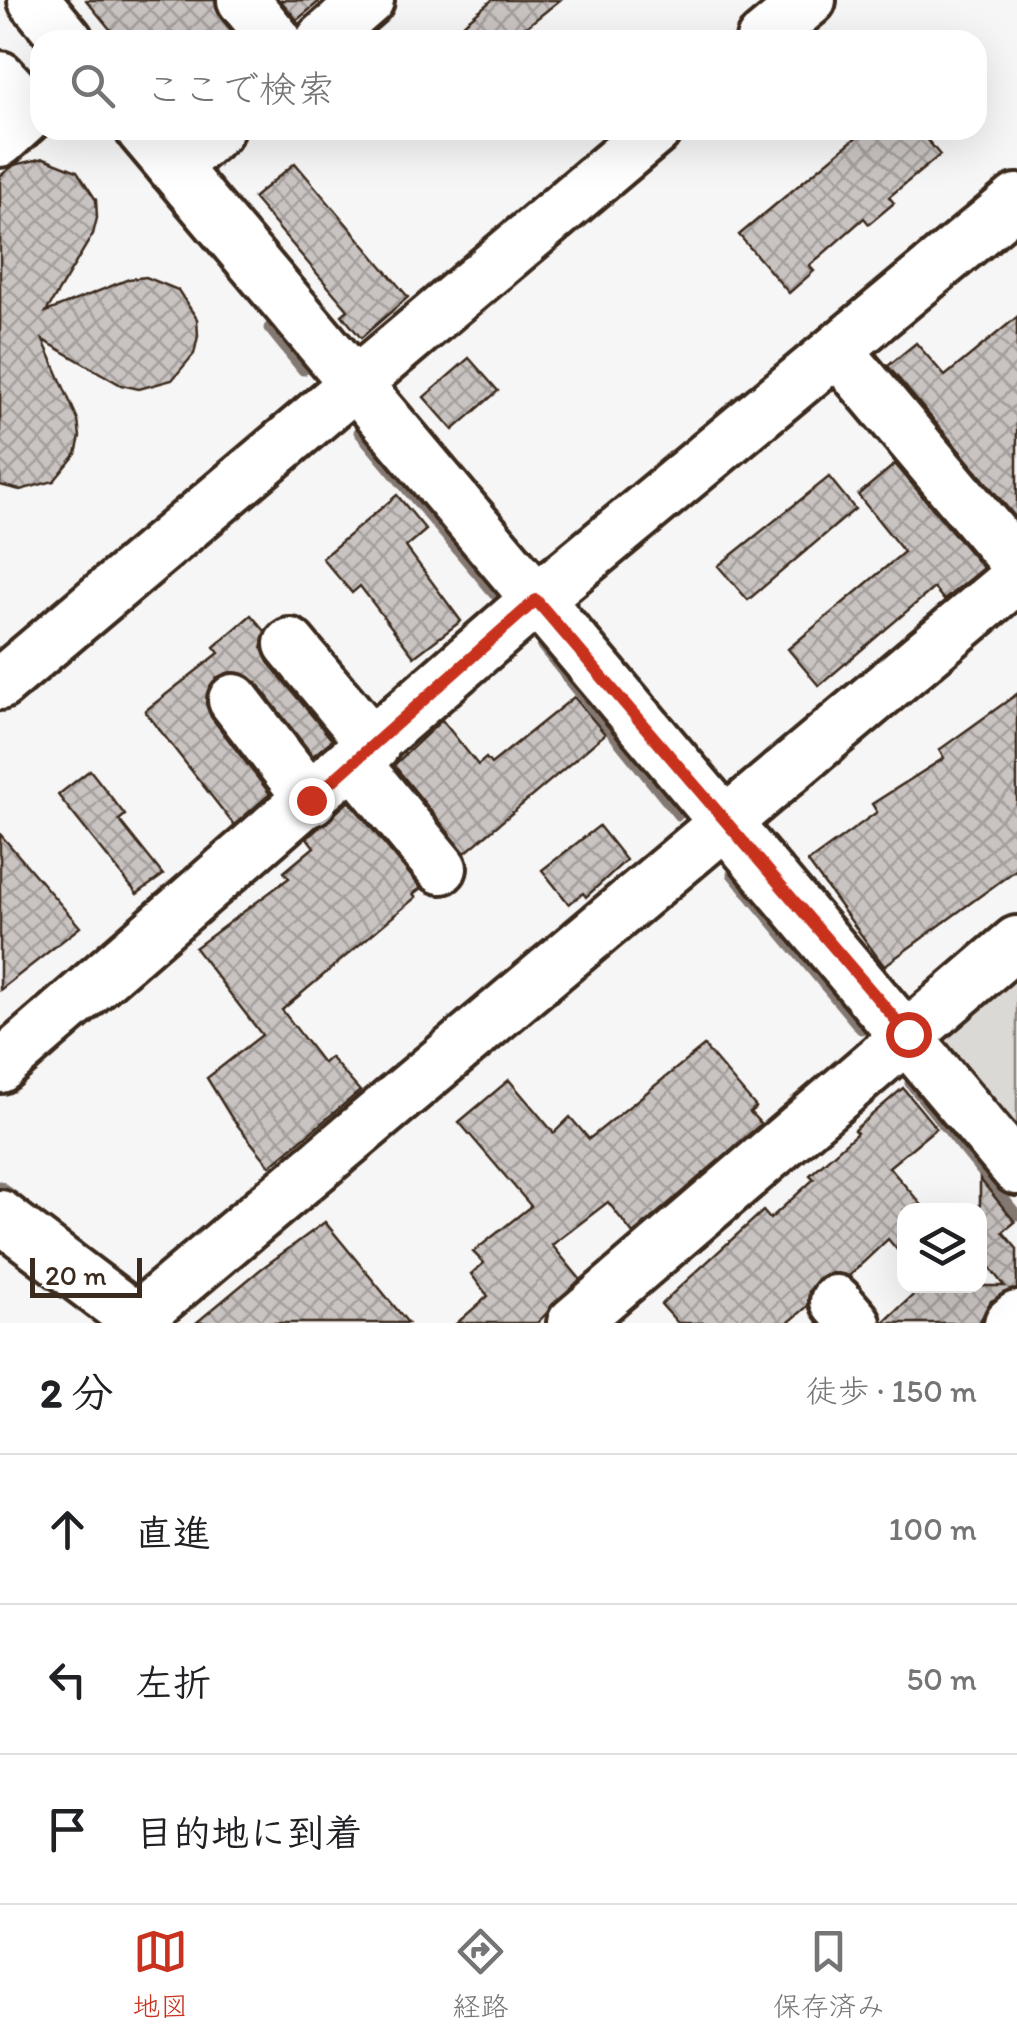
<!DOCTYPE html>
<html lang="ja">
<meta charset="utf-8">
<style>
:root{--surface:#fff;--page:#f2f2f2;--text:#202124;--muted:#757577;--line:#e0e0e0;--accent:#c8321e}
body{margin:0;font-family:Itim,"Klee One",sans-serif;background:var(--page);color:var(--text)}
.controls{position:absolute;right:30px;bottom:30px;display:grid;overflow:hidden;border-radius:20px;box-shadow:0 10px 40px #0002}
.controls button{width:90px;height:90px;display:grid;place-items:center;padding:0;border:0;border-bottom:2px solid var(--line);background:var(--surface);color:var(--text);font:50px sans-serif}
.scale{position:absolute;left:30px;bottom:25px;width:112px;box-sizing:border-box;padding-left:10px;border:5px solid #3b2a1e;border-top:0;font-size:28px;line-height:35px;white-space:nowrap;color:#3b2a1e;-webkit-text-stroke:8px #fff;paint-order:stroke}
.stop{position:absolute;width:30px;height:30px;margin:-22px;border:8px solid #c8321e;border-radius:50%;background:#fff}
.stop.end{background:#c8321e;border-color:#fff;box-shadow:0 2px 10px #0008}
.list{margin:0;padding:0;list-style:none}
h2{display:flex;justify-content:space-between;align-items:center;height:130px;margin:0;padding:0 40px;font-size:42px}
h2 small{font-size:32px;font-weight:400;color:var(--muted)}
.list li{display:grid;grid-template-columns:65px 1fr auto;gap:30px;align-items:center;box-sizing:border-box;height:150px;padding:0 40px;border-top:2px solid var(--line)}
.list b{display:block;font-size:38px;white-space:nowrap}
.list em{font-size:32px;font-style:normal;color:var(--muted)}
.icon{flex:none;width:55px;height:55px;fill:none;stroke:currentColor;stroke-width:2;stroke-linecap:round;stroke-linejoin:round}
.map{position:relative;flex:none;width:1017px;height:1323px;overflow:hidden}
.search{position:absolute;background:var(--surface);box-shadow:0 10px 40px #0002;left:30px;right:30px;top:30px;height:110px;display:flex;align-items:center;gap:25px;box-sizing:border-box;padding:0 35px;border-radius:30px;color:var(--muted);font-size:38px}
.sheet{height:580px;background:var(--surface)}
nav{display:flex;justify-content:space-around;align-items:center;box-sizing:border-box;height:140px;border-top:2px solid var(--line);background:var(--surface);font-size:28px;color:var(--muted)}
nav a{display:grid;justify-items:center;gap:5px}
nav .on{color:var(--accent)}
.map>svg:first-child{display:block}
</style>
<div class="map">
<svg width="1017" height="1323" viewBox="0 0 1017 1323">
<defs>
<pattern id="building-cross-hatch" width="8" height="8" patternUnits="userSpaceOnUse" patternTransform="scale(2.5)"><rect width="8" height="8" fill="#c9c3c1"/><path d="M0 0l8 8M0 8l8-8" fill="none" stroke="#a49f9c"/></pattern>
</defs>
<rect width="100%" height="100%" fill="#f7f6f6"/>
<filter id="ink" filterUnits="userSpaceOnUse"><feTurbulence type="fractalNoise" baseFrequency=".01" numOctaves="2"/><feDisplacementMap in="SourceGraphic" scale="20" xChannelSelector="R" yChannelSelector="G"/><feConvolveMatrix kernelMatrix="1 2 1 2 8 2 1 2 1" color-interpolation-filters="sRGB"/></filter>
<g filter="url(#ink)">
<path fill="#dbd9d6" stroke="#8b827a" stroke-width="2.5" d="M1017,976V1131L940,1041Z"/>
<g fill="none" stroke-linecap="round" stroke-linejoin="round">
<g stroke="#847972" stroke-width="11">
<path d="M269,328L303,370"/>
<path d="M359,432L497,597"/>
<path d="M542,646L678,815"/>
<path d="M732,874L861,1029"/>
<path d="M910,1083L1017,1215"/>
<path d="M0,1186L21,1202"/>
</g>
</g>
<g fill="url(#building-cross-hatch)" stroke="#3b2a1e" stroke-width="2.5">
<path d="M86,0H215L220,17L239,40H119Z"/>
<path d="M280,0H321L297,20Z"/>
<path d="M492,0H560L510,40H444Z"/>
<path d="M865,130H919L940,155L889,197L894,203L869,224L864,218L809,266L814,271L789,293L739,235Z"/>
<path d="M44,158L77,171L96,200L97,218L93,234L46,312L129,279L146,277L178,290L197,319L198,336L194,354L172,380L139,389L121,385L43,340L78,420L80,437L76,454L54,481L20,490L0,485V176L14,165Z"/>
<path d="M295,163L408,297L361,338L342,315L348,310L253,198Z"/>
<path d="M1017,317V519L888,366L916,343L945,376Z"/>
<path d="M469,358L498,391L453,430L424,397Z"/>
<path d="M895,464L983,568L944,600L934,588L819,686L788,649L904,552L858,495Z"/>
<path d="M829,477L855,509L748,600L718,566Z"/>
<path d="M397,495L426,530L406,547L461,621L414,657L360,586L352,593L322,558Z"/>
<path d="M251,615L265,631L262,648L268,662L332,740L313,756L256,682L231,672L216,678L206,703L211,717L270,794L234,825L145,711L219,653L214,647Z"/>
<path d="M1017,694V869L884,966L808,862L877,812L872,804L944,758L939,750Z"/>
<path d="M574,697L605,734L465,853L394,765L442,720L478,765L486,758L491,764Z"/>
<path d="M90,770L125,815L119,820L163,875L137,894L58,795Z"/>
<path d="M349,801L421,888L413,894L416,897L282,1010L323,1063L330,1057L360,1091L270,1166L231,1117L207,1078L262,1035L195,948L289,878L284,872L314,847L307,838Z"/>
<path d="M599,826L626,860L586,897L583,893L569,904L542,870Z"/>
<path d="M0,834L80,927L0,990Z"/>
<path d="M704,1046L756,1107L750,1112L761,1124L633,1234L608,1202L552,1245L580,1279L537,1323H457L488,1296L471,1274L484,1263L473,1252L531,1206L459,1122L509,1080L554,1133L570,1117L589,1139Z"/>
<path d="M903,1088L936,1128L889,1167L926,1210H904V1258L888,1239L849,1276L832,1273L818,1279L809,1291L808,1306L788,1323H678L661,1304L763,1211L770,1219L814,1179L810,1175L857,1133L854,1130Z"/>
<path d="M980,1179L1015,1222L1003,1232L1017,1249V1289L991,1301L979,1323H883L923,1286H1004L980,1255Z"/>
<path d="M325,1222L408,1323H196L261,1269Z"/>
</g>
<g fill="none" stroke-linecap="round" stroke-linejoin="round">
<g stroke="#3b2a1e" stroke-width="58">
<g id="minor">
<path d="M34,0L67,40"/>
<path d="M243,0L276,40"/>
<path d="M322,40L368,0"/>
<path d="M762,40L810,0"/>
<path d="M0,77L32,112L0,141"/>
<path d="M142,130L1017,1169"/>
<path d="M173,167L217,130"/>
<path d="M837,350L1017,564"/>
<path d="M290,644L374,745"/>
<path d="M0,684L655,130"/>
<path d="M234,700L311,800"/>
<path d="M354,762L441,868"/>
<path d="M0,1067L536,600L1017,200"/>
<path d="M0,1216L141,1323"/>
<path d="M836,1301L855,1323"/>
<path d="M136,1319L1017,577"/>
<path d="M573,1323L1017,942"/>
<path d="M1010,1323L1017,1317"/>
</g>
</g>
<use href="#minor" stroke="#fff" stroke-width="50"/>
</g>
</g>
<g fill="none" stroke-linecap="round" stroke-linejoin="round" filter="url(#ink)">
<path stroke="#c8321e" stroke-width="12" d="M311,800L536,600L908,1034"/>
</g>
</svg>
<div class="controls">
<button><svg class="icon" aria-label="layers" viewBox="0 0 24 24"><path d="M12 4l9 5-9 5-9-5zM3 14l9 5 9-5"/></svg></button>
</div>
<div class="scale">20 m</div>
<div class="stop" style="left:908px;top:1034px"></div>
<div class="stop end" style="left:311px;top:800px"></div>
<div class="search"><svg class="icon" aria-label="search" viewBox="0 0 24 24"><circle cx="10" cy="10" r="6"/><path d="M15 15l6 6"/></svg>ここで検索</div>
</div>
<section class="sheet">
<h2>2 分<small>徒歩 · 150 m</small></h2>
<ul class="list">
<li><svg class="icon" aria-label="ahead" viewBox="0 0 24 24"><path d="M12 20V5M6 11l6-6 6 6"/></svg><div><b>直進</b></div><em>100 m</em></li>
<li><svg class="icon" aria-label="left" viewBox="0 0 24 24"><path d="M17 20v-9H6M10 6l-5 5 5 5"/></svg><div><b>左折</b></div><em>50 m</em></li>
<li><svg class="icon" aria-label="arrive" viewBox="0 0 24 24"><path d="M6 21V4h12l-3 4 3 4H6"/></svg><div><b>目的地に到着</b></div></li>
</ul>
</section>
<nav>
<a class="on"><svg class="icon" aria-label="map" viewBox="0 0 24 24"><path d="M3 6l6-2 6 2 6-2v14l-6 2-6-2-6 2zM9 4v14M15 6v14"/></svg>地図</a>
<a><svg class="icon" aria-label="directions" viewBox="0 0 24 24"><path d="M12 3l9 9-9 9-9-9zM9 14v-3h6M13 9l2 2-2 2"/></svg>経路</a>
<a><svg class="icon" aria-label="saved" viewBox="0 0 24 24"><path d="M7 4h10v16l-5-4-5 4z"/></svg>保存済み</a>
</nav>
